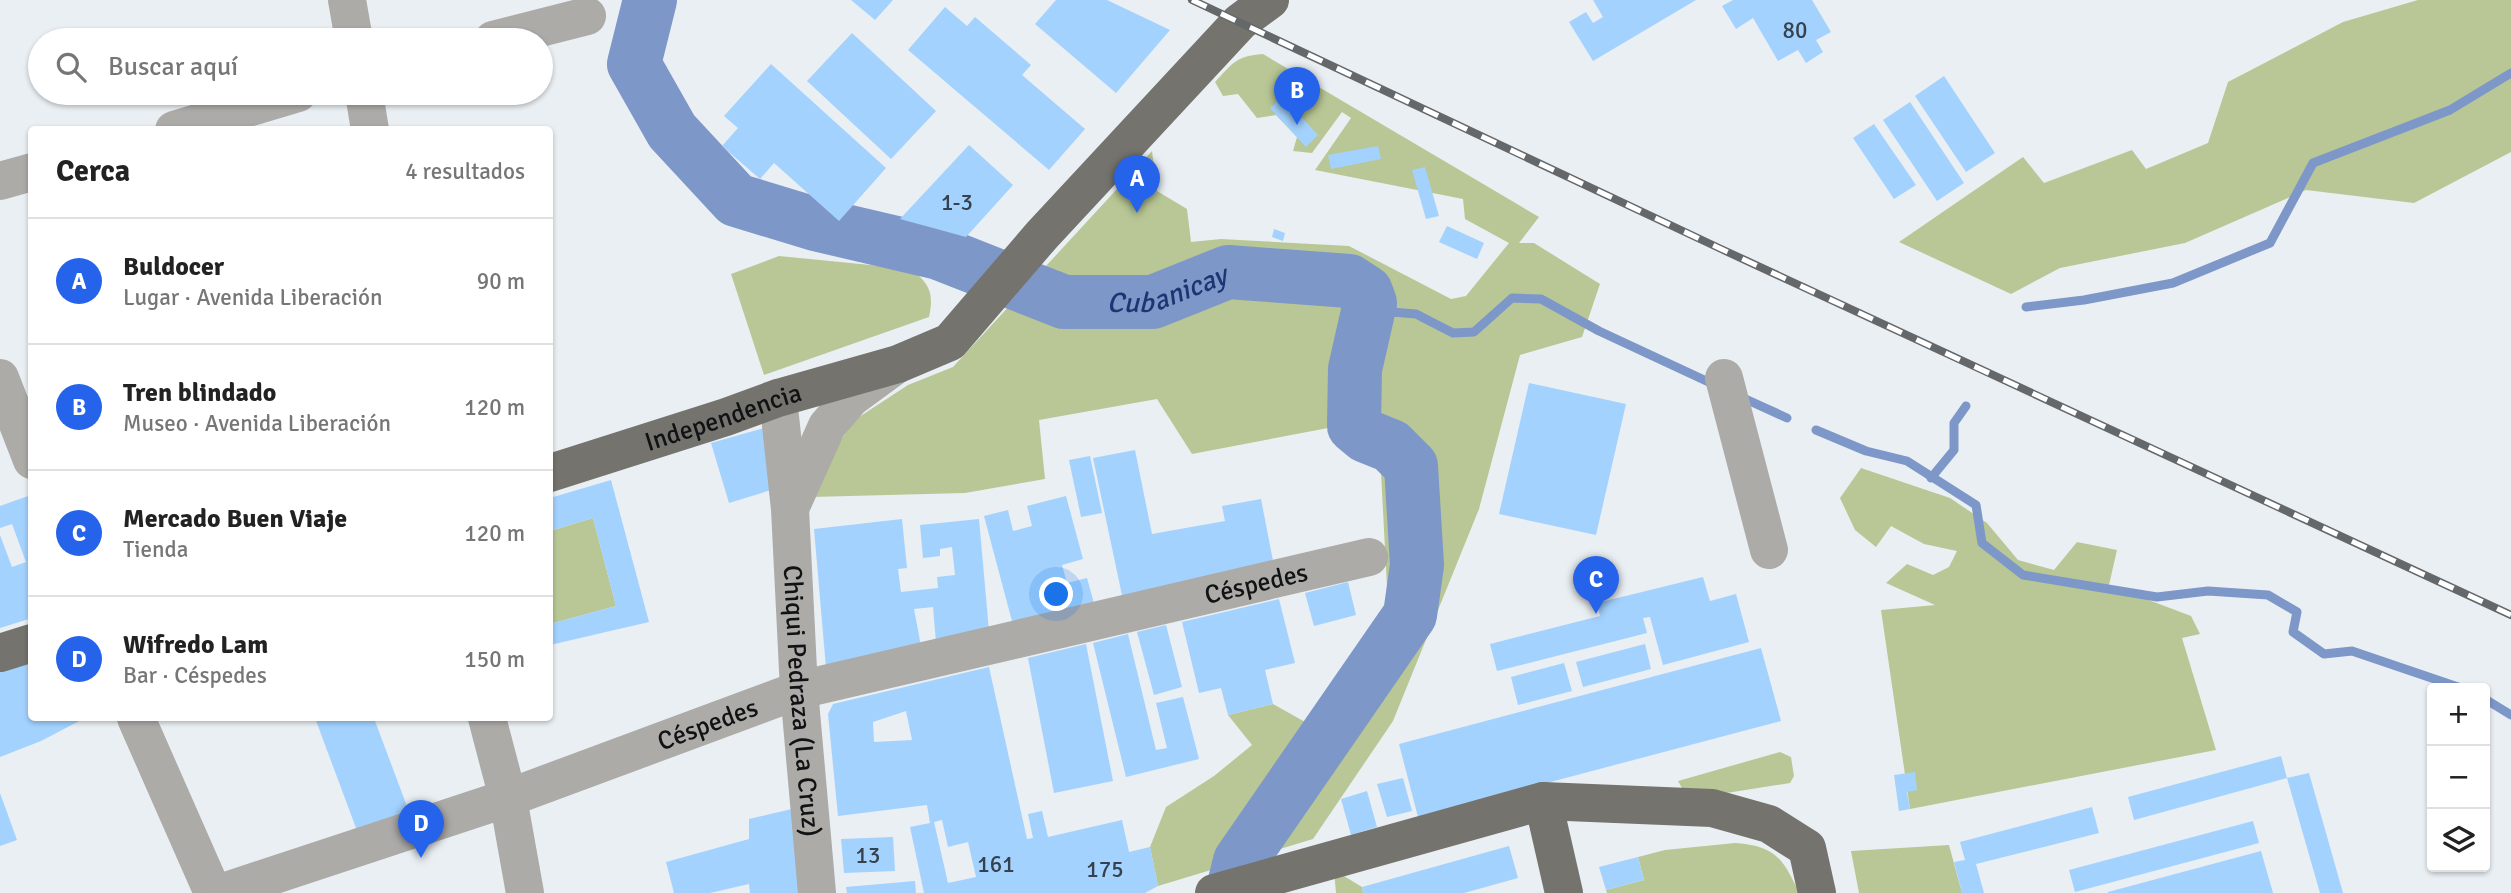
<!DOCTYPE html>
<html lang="es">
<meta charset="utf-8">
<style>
:root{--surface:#fff;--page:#f2f2f2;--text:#222;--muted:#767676;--line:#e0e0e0;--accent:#2563eb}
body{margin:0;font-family:Signika,sans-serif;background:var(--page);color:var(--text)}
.controls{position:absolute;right:21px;bottom:21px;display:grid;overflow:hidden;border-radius:7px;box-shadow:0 2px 5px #0004}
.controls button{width:63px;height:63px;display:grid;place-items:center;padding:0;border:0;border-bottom:2px solid var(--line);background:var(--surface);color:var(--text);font:35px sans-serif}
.you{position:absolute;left:1057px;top:595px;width:24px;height:24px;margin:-18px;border:5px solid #fff;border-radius:50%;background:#1a73e8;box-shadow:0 0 0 10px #1a73e833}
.badge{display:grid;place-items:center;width:46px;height:46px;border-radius:50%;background:var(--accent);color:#fff;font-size:23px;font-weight:700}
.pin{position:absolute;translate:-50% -58px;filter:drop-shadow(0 2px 4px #0008)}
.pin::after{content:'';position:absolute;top:37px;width:24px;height:21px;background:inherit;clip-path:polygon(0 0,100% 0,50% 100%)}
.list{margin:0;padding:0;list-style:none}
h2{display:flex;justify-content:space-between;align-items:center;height:91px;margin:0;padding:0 28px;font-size:30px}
h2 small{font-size:23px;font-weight:400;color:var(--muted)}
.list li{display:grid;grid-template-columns:46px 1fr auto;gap:21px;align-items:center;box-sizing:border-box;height:126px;padding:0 28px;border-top:2px solid var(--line)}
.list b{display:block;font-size:26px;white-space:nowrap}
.list p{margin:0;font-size:23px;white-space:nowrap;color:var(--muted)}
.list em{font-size:23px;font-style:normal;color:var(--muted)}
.icon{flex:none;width:38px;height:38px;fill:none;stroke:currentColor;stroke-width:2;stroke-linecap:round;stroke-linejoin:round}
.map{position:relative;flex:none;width:2511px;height:893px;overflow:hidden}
.search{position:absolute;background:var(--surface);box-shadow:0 2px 5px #0004;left:28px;top:28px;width:525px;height:77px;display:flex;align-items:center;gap:18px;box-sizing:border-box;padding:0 24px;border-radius:38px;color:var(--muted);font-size:26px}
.panel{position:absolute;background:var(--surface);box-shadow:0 2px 5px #0004;left:28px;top:126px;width:525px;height:595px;border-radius:7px}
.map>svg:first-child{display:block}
</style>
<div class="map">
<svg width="2511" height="893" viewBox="0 0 2511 893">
<rect width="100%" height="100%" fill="#eaeff3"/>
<g fill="#b8c795">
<path d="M2418,0H2511V152L2414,203L2306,190L2185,243L2060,268L2011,294L1899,242L2023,157L2044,183L2132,150L2146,169L2208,143L2228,82L2343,22Z"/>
<path d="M1263,54L1539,217L1519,243H1534L1600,284L1582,337L1520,355L1479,509L1393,721L1313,839L1158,886L1150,847L1166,807L1214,776L1252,745L1228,715L1273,704L1314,727L1388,606L1380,453L1344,425L1192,454L1157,399L1039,420L1045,479L965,493L811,497L832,452L856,419L908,385L953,367L1152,151L1157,191L1187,209L1191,242L1221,239L1349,246L1451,299L1466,296L1509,243L1465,219L1463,199L1315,170L1351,118L1342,112L1312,153L1293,151L1297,137L1276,115L1257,118L1238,94L1223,96L1215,82C1233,63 1236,56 1263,54Z"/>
<path d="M779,256L911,269C930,284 934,294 929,317L764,375L731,274Z"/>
<path d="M1861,468L1950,498L1987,523L2018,560L2054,570L2077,542L2117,550L2109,585L2191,616L2200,634L2182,638L2216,750L1910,809L1881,610L1935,605L1886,583L1907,564L1933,575L1949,567L1957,551L1924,544L1891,526L1876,547L1855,530L1840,498Z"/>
<path d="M593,518L616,606L550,624V531Z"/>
<path d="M1780,752L1791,757L1794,776L1790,783L1695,798L1686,795L1678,781Z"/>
<path d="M1735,843C1775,846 1783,858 1799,893H1607L1606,890L1644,880L1638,857L1665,850Z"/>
<path d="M1949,845L1962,893H1859L1851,851Z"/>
<path d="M1334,870L1362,887L1363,893H1336Z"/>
</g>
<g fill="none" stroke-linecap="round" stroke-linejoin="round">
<g stroke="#7e97c9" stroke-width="9">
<path d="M2026,307L2084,300L2173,283L2270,243L2313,163L2450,110L2511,73"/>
<path d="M1392,312L1416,314L1453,333L1474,332L1512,298L1541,299L1599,331L1715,385"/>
<path d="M1741,397L1787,418"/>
<path d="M1816,430L1866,451L1907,461L1976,505L1982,543L2023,575L2157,597L2208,591L2268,595L2297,612L2293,632L2324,654L2352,651L2461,688"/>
<path d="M1931,478L1954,450V423L1966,406"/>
<path d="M2485,699L2511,715"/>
</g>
<path stroke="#7e97c9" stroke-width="54" id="s1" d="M650,0L634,64L672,131L736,200L815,224L939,253L1064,302H1153L1228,272L1349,281L1366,292L1370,303L1355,369L1354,426L1366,436L1391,446L1411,466L1417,565L1410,615L1240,861L1232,893"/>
</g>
<g fill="#a3d2fe" fill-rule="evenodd">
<path d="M851,0H893L875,20Z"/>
<path d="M1056,0H1107L1170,30L1116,93L1035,24Z"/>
<path d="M1593,0H1696L1593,61L1569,22L1586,12L1593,23L1603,17Z"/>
<path d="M1733,0H1812L1831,32L1816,40L1823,52L1806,63L1798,50L1778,61L1753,18L1736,29L1722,6Z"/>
<path d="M945,7L967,26L975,17L1031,65L1022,75L1085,129L1049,170L908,50Z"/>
<path d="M852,33L936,111L891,159L807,81Z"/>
<path d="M771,64L886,168L839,221L774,163L760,179L722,146L738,128L724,116Z"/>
<path d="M1944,76L1995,153L1966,172L1915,96Z"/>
<path d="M1283,97L1318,135L1306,147L1270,108Z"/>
<path d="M1910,102L1964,183L1937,201L1883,120Z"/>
<path d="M1874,124L1916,185L1894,199L1853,138Z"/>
<path d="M969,145L1013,185L966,237L900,219Z"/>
<path d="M1378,146L1381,159L1331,169L1328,155Z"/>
<path d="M1425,167L1439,216L1426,219L1412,170Z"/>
<path d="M1447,226L1484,243L1477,259L1439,242Z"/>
<path d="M1274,229L1285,233L1283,241L1272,237Z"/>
<path d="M1529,383L1626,404L1596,535L1499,514Z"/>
<path d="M771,426L784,486L729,503L711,443Z"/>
<path d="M1135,450L1152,534L1225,521L1222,506L1261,499L1274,566L1123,600L1093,458Z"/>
<path d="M1090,456L1102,513L1081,517L1069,460Z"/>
<path d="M611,480L649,622L550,645V624L616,606L593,518L550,531V498Z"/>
<path d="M28,496L32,507V618L0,628V535L12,567L26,562L12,524L0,528V506Z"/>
<path d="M1066,496L1083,559L1062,565L1067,583L1087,578L1095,607L1013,625L984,516L1008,510L1013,531L1032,526L1027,506Z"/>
<path d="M902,519L907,568L898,569L901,592L938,588L937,577L955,575L952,547L940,549V556L923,558L920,525L979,519L989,631L936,643L933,607L914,609L921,646L826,668L814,529Z"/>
<path d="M1703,577L1710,601L1736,594L1749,642L1663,665L1650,617L1643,618L1647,633L1497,671L1490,644L1600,616L1597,603Z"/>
<path d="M1348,582L1356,615L1314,626L1305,593Z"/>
<path d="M1279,599L1295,663L1265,670L1273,704L1228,715L1221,688L1199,693L1182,622Z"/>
<path d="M1166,625L1182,687L1154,695L1137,632Z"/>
<path d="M1128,634L1156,750L1167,748L1156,703L1183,697L1199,759L1126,777L1093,643Z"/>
<path d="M1086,644L1113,781L1054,793L1028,658Z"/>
<path d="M1645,644L1651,669L1583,687L1576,662Z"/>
<path d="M1761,648L1781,721L1418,817L1399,744Z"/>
<path d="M32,662V718H85L41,741L0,757V672Z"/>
<path d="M1564,663L1572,691L1518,705L1511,677Z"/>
<path d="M989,667L1027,839L1033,838L1028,814L1042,811L1048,837L1122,820L1129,852L1150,847L1158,886L1145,893H924L910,827L930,823L927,805L838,816L828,714L833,704ZM906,711L912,740L874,742L873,722ZM942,820L948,847L968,842L976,877L948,883L934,822Z"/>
<path d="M315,718H384L375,721L411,817L359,836Z"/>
<path d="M2281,756L2287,778L2134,820L2128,797Z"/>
<path d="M1915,772L1917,790L1907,792L1910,809L1899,811L1894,775Z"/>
<path d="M2309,773L2343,893H2320L2287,778Z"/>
<path d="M1403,778L1412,811L1387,817L1377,784Z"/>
<path d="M1367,791L1377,827L1351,835L1341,799Z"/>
<path d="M0,793L17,840L0,846Z"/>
<path d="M809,805L815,893H750L749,884L710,893H674L666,862L749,839V819Z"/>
<path d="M2092,807L2099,833L1976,864L1984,893H1962L1954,862L1965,860L1960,842Z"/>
<path d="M2253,821L2259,843L2075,892L2069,870Z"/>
<path d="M893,837L895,871L844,873L841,839Z"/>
<path d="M1509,846L1518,878L1464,893H1363L1362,887Z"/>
<path d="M2261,851L2273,893H2108V892Z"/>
<path d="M1638,857L1644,880L1606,890L1599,867Z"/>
<path d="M915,881L916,893H847L846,887Z"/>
</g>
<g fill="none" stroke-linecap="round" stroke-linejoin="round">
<g stroke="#acaba8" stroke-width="38">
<path d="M347,0L354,40"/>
<path d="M493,40L587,16"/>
<path d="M364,93L370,130"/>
<path d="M174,130L298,93"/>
<path d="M0,181L32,172"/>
<path d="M0,378L32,460"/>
<path d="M1724,378L1769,550"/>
<path id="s2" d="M778,398L790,509L799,690L817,893"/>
<path d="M792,504L827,426L851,398L896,365"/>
<path d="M136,718L213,893"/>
<path d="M487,718L508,798L525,893"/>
<path id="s3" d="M220,893L508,798L799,690L1369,557"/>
</g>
<g stroke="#74736e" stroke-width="38">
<path id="s4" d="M550,473L726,417L778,398L898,364L950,342L1042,235L1240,22L1270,0"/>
<path d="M0,653L32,643"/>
<path d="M1543,801L1564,893"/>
<path d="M1214,893L1543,801L1712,808L1769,824L1807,848L1817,893"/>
</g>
<g stroke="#65686a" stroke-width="8">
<path id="rail" d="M1192,0L1719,248L2511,615"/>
</g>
<use href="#rail" stroke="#fff" stroke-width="5" stroke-dasharray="16" stroke-linecap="butt"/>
</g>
<g text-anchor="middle" stroke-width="5" stroke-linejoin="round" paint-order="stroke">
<g font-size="23" fill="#35424e">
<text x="1795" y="38">80</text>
<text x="957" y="210">1-3</text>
<text x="868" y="863">13</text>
<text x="996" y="872">161</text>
<text x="1105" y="877">175</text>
</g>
<g font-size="26" fill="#101213" stroke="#fff">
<text dy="9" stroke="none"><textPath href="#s4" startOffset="182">Independencia</textPath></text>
<text dy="9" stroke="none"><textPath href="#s3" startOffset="1083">Céspedes</textPath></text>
<text dy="9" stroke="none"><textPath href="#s2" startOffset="304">Chiqui Pedraza (La Cruz)</textPath></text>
<text dy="9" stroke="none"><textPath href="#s3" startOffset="516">Céspedes</textPath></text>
</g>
<g font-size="28" font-style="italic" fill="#1b3672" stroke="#fff">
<text dy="10" stroke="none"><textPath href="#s1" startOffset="686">Cubanicay</textPath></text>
</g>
</g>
</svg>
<div class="controls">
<button>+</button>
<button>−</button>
<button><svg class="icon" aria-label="layers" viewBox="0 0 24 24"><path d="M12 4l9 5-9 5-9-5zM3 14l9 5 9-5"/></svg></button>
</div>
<div class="you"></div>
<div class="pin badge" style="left:1137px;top:213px">A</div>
<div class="pin badge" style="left:1297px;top:125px">B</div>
<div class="pin badge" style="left:1596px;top:614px">C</div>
<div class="pin badge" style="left:421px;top:858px">D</div>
<div class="search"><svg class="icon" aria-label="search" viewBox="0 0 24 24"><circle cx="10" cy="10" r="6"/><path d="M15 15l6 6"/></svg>Buscar aquí</div>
<section class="panel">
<h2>Cerca<small>4 resultados</small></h2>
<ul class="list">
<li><span class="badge">A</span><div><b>Buldocer</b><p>Lugar · Avenida Liberación</p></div><em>90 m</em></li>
<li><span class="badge">B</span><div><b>Tren blindado</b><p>Museo · Avenida Liberación</p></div><em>120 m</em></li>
<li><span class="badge">C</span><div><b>Mercado Buen Viaje</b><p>Tienda</p></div><em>120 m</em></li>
<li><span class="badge">D</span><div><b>Wifredo Lam</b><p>Bar · Céspedes</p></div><em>150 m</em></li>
</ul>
</section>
</div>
